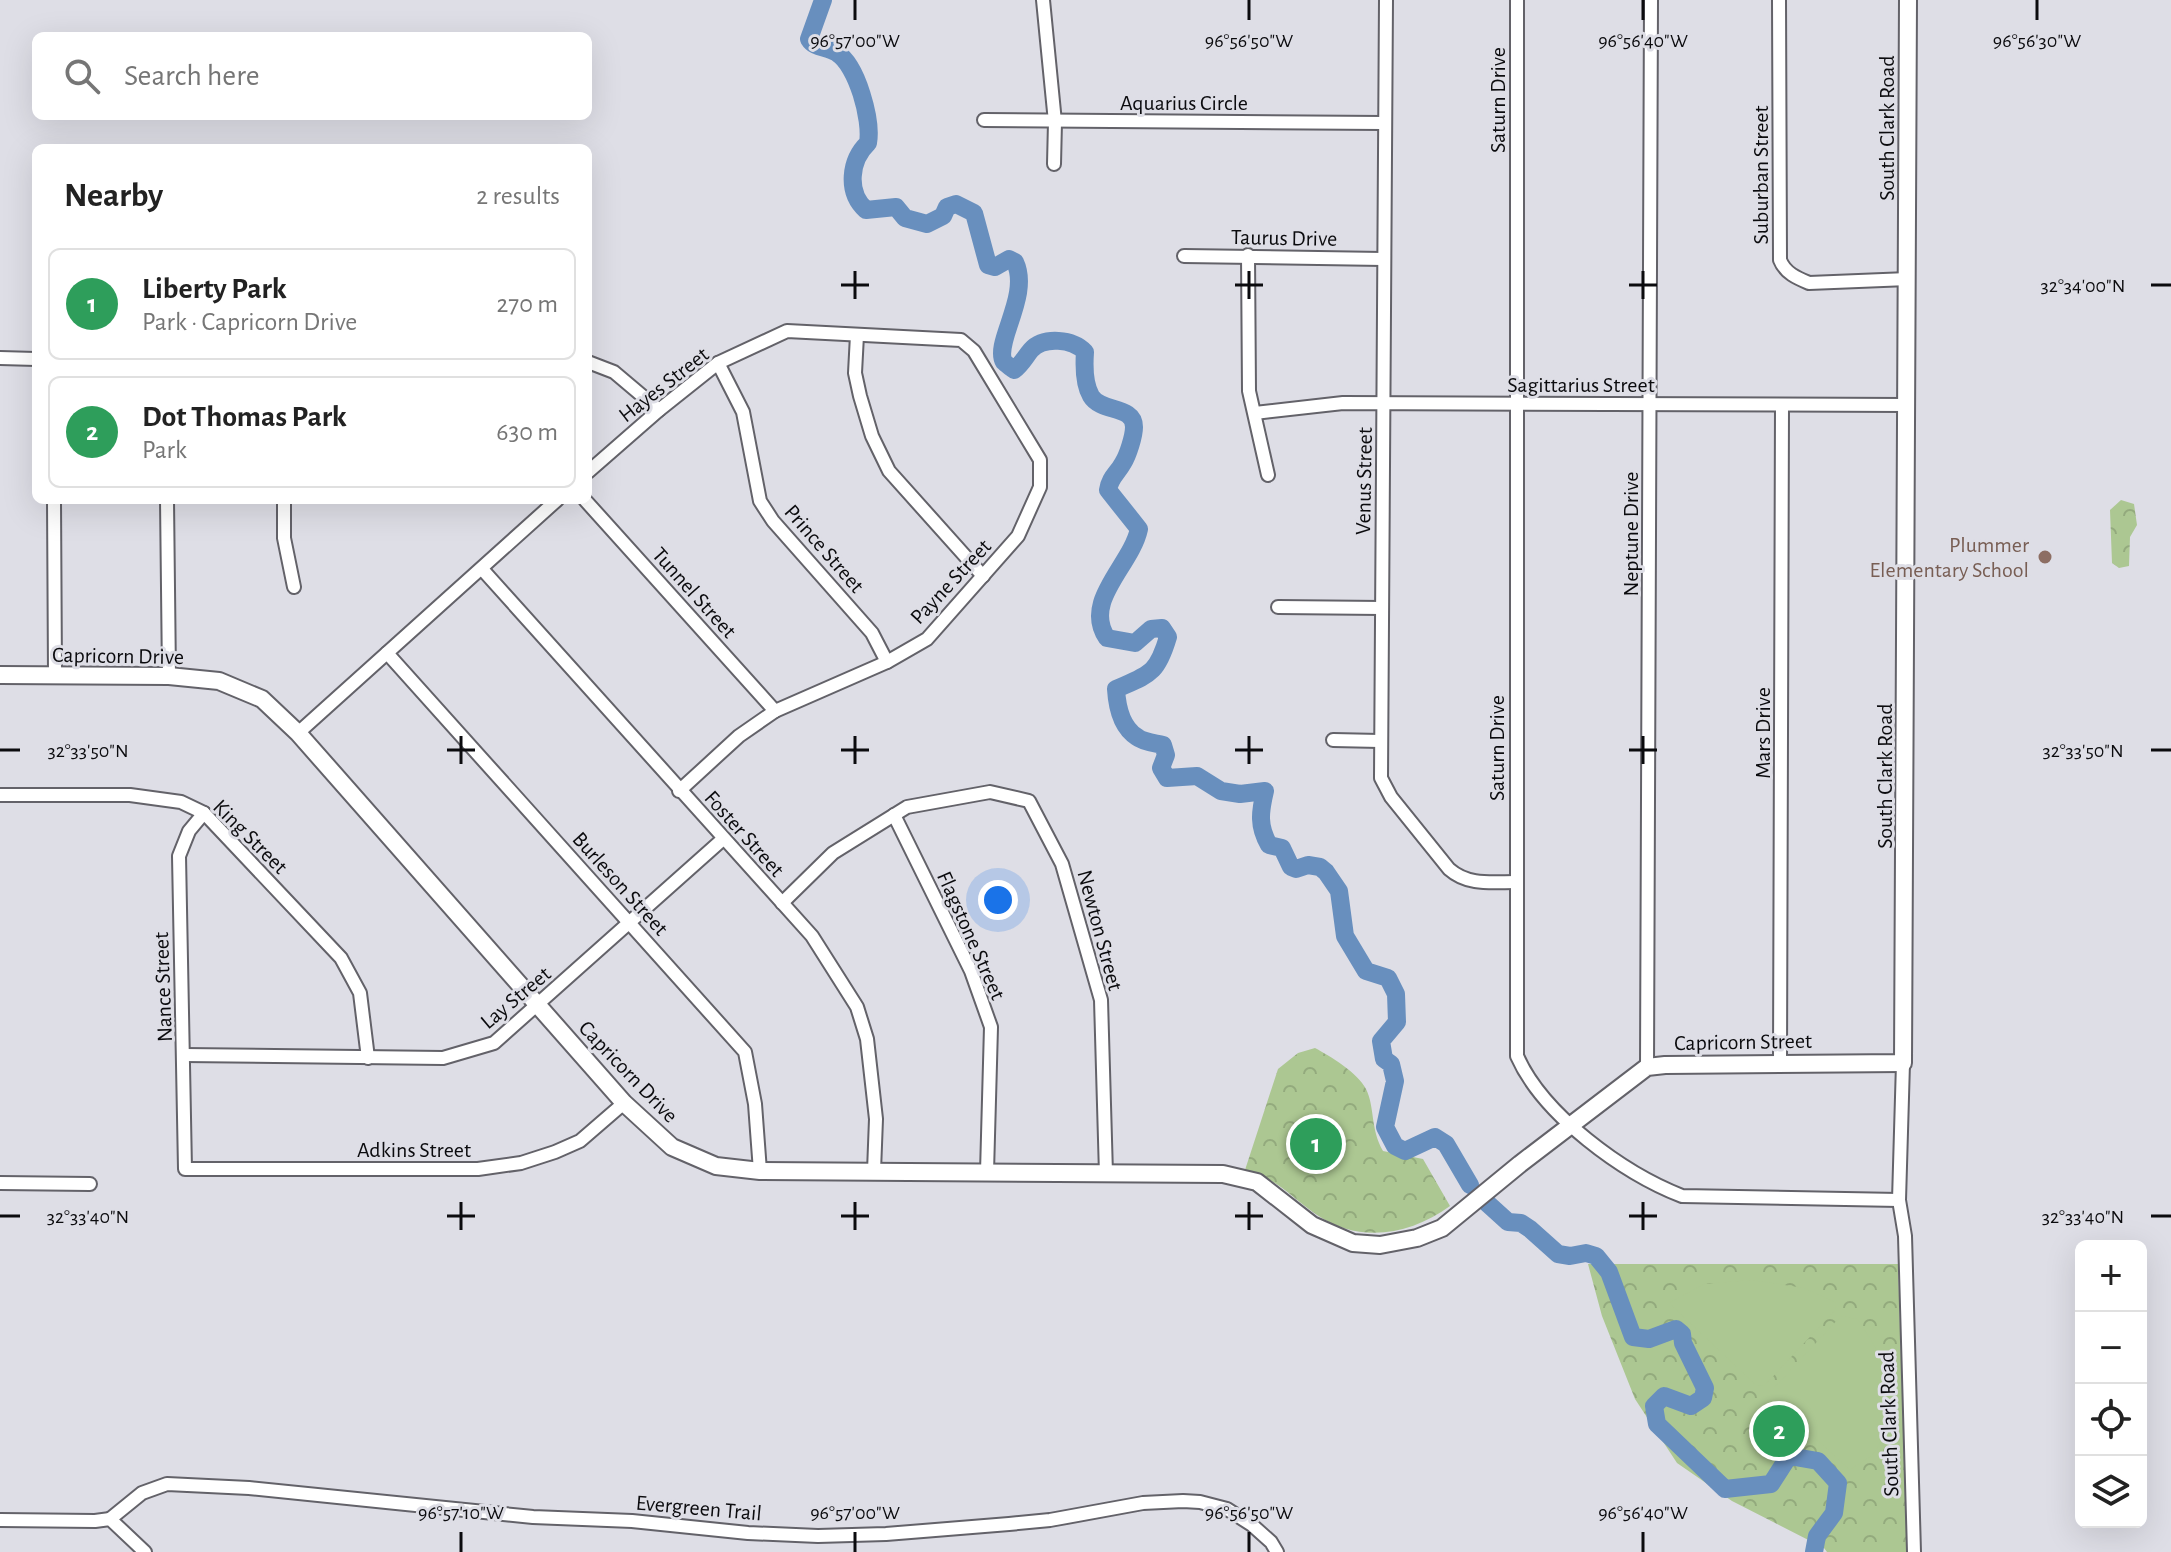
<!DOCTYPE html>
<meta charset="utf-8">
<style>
:root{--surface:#fff;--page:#f2f2f2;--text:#222;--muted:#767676;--line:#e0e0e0;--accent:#111827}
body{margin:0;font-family:"Alegreya Sans",sans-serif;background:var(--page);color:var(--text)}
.controls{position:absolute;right:24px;bottom:24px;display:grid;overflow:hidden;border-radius:12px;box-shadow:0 8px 32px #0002}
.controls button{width:72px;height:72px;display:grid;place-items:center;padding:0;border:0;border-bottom:2px solid var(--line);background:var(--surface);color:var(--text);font:40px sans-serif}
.you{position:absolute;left:998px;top:900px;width:28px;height:28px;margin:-20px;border:6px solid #fff;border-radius:50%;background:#1a73e8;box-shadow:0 0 0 12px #1a73e833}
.badge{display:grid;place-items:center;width:52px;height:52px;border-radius:50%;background:var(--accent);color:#fff;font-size:26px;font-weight:700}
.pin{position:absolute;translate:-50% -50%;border:4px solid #fff;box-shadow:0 2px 8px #0006}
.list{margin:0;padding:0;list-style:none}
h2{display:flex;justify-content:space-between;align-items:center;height:104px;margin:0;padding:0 32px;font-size:34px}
h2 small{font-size:26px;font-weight:400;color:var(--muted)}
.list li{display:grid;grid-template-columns:52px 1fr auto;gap:24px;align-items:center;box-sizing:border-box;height:112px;margin:0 16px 16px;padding:0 16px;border:2px solid var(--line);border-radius:12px}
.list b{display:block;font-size:30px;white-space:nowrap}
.list p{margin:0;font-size:26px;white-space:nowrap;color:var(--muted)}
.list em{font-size:26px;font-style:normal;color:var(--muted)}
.icon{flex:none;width:44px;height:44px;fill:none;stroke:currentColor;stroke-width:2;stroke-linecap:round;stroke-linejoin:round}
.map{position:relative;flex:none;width:2171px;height:1552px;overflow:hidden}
.search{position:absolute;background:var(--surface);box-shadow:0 8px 32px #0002;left:32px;top:32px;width:560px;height:88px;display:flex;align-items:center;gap:20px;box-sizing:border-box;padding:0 28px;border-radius:12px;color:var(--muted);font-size:30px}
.panel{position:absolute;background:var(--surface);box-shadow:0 8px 32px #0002;left:32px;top:144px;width:560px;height:360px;border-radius:12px}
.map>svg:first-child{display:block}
</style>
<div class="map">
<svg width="2171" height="1552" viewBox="0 0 2171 1552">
<defs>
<pattern id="forest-crowns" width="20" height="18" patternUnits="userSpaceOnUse" patternTransform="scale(2)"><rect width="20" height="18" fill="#acc792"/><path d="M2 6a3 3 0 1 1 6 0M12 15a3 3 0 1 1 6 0" fill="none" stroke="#93aa7d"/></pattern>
</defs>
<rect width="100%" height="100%" fill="#dedee6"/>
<g fill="url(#forest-crowns)">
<path d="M2121,500L2134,504L2137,525L2130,537L2129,566L2119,568L2112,563L2110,510Z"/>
<path d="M1315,1048C1330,1056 1358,1073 1366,1089C1375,1107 1370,1129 1383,1151L1423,1159L1450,1206C1410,1235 1360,1244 1317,1215C1288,1195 1281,1181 1245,1170L1278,1069L1298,1053Z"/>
<path d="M1588,1264H1898L1907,1552H1827L1824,1548L1732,1501L1677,1463L1635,1399L1602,1316Z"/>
</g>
<g fill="#acc792">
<path d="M1752,1280L1804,1288L1835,1302L1836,1309L1765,1385L1757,1386L1669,1303L1704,1284Z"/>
<path d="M1841,1316L1857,1319C1882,1352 1900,1393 1883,1434C1880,1442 1877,1451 1871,1456C1865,1461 1856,1465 1850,1470L1773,1399V1389Z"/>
</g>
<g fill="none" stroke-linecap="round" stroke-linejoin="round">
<g stroke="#688fbe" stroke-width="18">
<path d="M823,0L809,39C815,49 827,46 837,53C857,65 872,120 868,143C850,160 846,192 866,210L896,207L905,218L927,224L943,216L947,207L956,204L974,213L988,265L995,267L1009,259L1015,262C1031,296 993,343 1004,362C1006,364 1012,368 1014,370C1022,364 1025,357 1031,350C1044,336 1073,339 1085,352C1084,366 1084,384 1091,396C1101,413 1134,405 1134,427C1134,436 1128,455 1123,463C1117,474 1110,477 1108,490L1139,529C1131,566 1082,601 1107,638L1135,643L1151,629L1162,628L1168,637C1157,674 1150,674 1116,689C1117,706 1121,727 1137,737C1143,742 1155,743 1163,745L1166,755L1161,768L1167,778L1197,776L1221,791L1240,794L1265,791C1260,812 1258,826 1269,845L1282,848L1291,867L1296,869L1308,865L1320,867L1326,872L1339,891L1345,936L1366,971L1388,978L1396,994L1397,1022L1381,1041L1384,1059L1391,1064L1395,1081L1385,1127L1395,1146L1405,1151L1435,1137L1446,1144L1470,1185"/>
<path d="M1487,1203L1508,1222L1521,1223L1530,1229L1558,1254L1570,1256L1586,1253L1596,1256L1609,1272L1633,1337L1649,1339L1676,1329L1682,1334L1683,1343L1705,1388L1703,1398L1691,1406L1664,1396L1654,1406L1657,1424L1725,1489L1771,1484L1789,1456L1818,1461L1838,1483L1834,1513L1817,1536L1814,1552"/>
</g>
<g stroke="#636269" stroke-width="16">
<g id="street">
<path d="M1043,0L1055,122L1054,164"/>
<path d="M1386,0L1381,778L1391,797L1449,869C1468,886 1492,882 1516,882"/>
<path d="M1517,0V1056C1543,1115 1623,1173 1682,1196L1899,1200"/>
<path d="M1779,0L1780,260C1785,273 1797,278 1809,283L1908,279"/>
<path d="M984,120L1383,123"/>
<path d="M1248,255L1249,391L1268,475"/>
<path d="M1184,256L1383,259"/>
<path d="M857,335L855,373L860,396L872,436L889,471L983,576"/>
<path d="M0,358L36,359"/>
<path d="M588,362L614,372L659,410"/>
<path d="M718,363L743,412L760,501L773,521L872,633L887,662"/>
<path d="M1255,413L1343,403L1907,405"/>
<path d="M588,472L659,410L718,363L787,331L961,340L974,351L1040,460V487L1018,536L927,639L887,662L775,711L739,736L679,791"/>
<path d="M54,500L55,674"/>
<path d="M167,500L169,676"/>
<path d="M284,500V538L294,587"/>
<path d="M585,500L775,711"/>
<path d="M482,569L812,936L857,1007L867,1039L876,1119L874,1171"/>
<path d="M1278,607L1382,608"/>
<path d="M387,653L745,1052L755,1104L760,1171"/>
<path d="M298,733L557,500"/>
<path d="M1333,740L1380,741"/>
<path d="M0,795H130L181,802L204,813L341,958L360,993L368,1058"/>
<path d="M204,813L189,831L179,856L185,1169H478L521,1163L555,1152L580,1141L624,1103"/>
<path d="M894,815L971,971L991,1027L987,1172"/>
<path d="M782,903L833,853L907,807L990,792L1029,801L1062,864L1101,1000L1106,1174"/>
<path d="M184,1055L443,1058L494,1043L723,839"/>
<path d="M1780,1062L1782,405"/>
<path d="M1903,1063L1899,1200L1905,1236L1914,1552"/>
<path d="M1647,1067L1651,0"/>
<path d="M0,1183L90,1184"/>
<path d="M110,1519L142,1493L167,1484L249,1488L533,1517L632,1521L748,1533L818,1536L886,1534L1009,1524L1050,1520L1143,1503L1183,1501L1200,1502L1227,1509L1252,1525L1271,1542L1277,1552"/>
<path d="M0,1520L95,1521L110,1519L145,1552"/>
</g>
</g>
<g stroke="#636269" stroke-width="20">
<path id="secondary" d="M0,675L169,676L219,681L262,699L298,733L624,1103L672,1147L716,1166L760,1171L1223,1174L1257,1182L1312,1225L1353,1243L1380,1245L1417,1238L1442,1228L1520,1164L1647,1067L1665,1065L1903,1063L1908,0"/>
</g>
<use href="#street" stroke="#fff" stroke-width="12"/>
<use href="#secondary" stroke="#fff" stroke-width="16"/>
</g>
<path fill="none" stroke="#0b0b0e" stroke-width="3" d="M855,0V20M1249,0V20M1643,0V20M2037,0V20M855,271V299M1249,271V299M1643,271V299M841,285H869M1235,285H1263M1629,285H1657M2151,285H2171M461,736V764M855,736V764M1249,736V764M1643,736V764M0,750H20M447,750H475M841,750H869M1235,750H1263M1629,750H1657M2151,750H2171M461,1202V1230M855,1202V1230M1249,1202V1230M1643,1202V1230M0,1216H20M447,1216H475M841,1216H869M1235,1216H1263M1629,1216H1657M2151,1216H2171M461,1532V1552M855,1532V1552M1249,1532V1552M1643,1532V1552"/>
<circle fill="#8d6e63" stroke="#dedee6" stroke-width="3" cx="2045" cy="557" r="8"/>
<g text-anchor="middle" stroke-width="6" stroke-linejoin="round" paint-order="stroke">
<g font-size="22" fill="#0b0b0e" stroke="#dedee6">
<text transform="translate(1497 100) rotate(-90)" y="8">Saturn Drive</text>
<text x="1184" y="110">Aquarius Circle</text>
<text transform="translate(1886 128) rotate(-90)" y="8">South Clark Road</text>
<text transform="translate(1760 175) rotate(-90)" y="8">Suburban Street</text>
<text transform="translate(1284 237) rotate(1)" y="8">Taurus Drive</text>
<text transform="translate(663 384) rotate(-38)" y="8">Hayes Street</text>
<text x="1581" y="392">Sagittarius Street</text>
<text transform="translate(1363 481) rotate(-89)" y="8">Venus Street</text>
<text transform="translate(1630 534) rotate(-90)" y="8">Neptune Drive</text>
<text transform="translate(825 548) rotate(49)" y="8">Prince Street</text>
<text transform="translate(950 581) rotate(-47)" y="8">Payne Street</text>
<text transform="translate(695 592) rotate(48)" y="8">Tunnel Street</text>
<text transform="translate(118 655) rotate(1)" y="8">Capricorn Drive</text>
<text transform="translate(1762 733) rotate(-90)" y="8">Mars Drive</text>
<text transform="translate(1496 748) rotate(-90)" y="8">Saturn Drive</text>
<text transform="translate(1884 776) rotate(-90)" y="8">South Clark Road</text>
<text transform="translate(745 833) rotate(48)" y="8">Foster Street</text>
<text transform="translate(251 836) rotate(45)" y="8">King Street</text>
<text transform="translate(621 883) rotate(48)" y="8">Burleson Street</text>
<text transform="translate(1101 930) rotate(75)" y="8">Newton Street</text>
<text transform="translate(972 935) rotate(66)" y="8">Flagstone Street</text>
<text transform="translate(162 987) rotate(-92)" y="8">Nance Street</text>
<text transform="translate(515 997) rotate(-40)" y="8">Lay Street</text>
<text transform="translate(1743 1041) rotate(-1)" y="8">Capricorn Street</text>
<text transform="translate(629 1071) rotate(46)" y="8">Capricorn Drive</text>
<text x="414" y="1157">Adkins Street</text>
<text transform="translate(1888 1424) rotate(-92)" y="8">South Clark Road</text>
<text transform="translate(699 1507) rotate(5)" y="8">Evergreen Trail</text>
</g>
<g font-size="22" fill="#785e54" stroke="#dedee6" text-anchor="end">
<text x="2029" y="552">Plummer<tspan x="2029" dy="25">Elementary School</tspan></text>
</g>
</g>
<g font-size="20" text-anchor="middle" fill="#0b0b0e" stroke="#dedee6" stroke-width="6" stroke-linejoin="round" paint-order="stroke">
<text x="855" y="47">96°57'00"W</text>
<text x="1249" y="47">96°56'50"W</text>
<text x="1643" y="47">96°56'40"W</text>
<text x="2037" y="47">96°56'30"W</text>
<text x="2083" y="292">32°34'00"N</text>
<text x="88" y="757">32°33'50"N</text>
<text x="2083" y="757">32°33'50"N</text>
<text x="88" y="1223">32°33'40"N</text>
<text x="2083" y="1223">32°33'40"N</text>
<text x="461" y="1519">96°57'10"W</text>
<text x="855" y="1519">96°57'00"W</text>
<text x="1249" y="1519">96°56'50"W</text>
<text x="1643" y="1519">96°56'40"W</text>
</g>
</svg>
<div class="controls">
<button>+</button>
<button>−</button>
<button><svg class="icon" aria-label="locate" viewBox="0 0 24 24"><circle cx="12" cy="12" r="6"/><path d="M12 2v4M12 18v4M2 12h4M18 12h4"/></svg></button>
<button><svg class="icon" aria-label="layers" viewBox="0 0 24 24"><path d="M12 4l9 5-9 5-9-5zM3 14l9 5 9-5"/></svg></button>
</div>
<div class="you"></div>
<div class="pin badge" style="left:1316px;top:1144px;background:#2e9e5b">1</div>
<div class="pin badge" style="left:1779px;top:1431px;background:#2e9e5b">2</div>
<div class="search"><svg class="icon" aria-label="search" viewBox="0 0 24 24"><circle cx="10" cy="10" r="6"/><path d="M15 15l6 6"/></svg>Search here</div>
<section class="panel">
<h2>Nearby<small>2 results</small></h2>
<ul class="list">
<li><span class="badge" style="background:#2e9e5b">1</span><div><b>Liberty Park</b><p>Park · Capricorn Drive</p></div><em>270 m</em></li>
<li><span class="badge" style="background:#2e9e5b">2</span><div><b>Dot Thomas Park</b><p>Park</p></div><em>630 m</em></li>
</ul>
</section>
</div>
